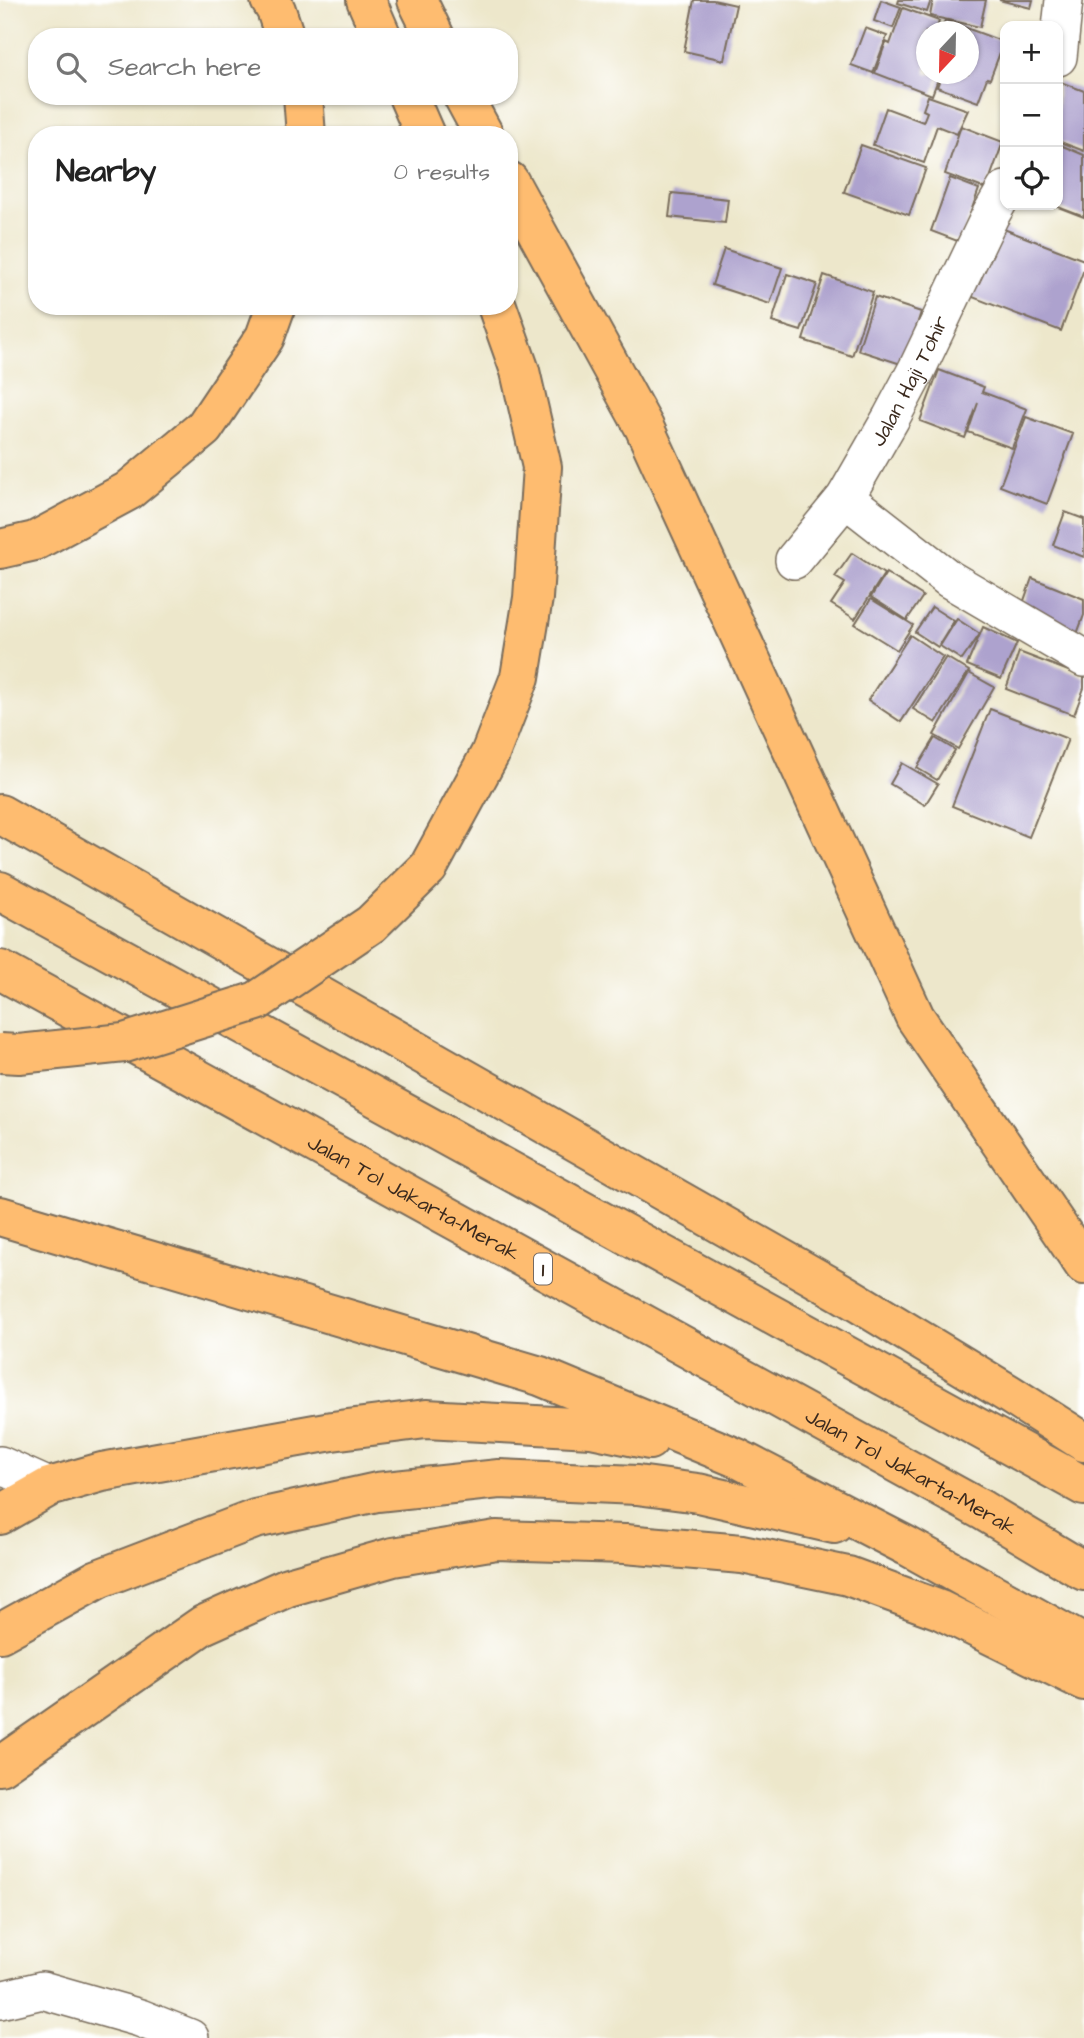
<!DOCTYPE html>
<meta charset="utf-8">
<style>
:root{--surface:#fff;--page:#f6f6f6;--text:#222;--muted:#767676;--line:#e0e0e0}
body{margin:0;font-family:"Architects Daughter",sans-serif;background:var(--page);color:var(--text)}
.controls{position:absolute;right:21px;top:21px;display:grid;overflow:hidden;border-radius:14px;box-shadow:0 2px 5px #0004}
.controls button{width:63px;height:63px;display:grid;place-items:center;padding:0;border:0;border-bottom:2px solid var(--line);background:var(--surface);color:var(--text);font:35px sans-serif}
.compass{position:absolute;left:916px;top:21px;width:63px;height:63px;border-radius:50%;background:var(--surface);box-shadow:0 2px 5px #0004;rotate:202deg}
.list{margin:0;padding:0;list-style:none}
h2{display:flex;justify-content:space-between;align-items:center;height:91px;margin:0;padding:0 28px;font-size:30px}
h2 small{font-size:23px;font-weight:400;color:var(--muted)}
.icon{flex:none;width:38px;height:38px;fill:none;stroke:currentColor;stroke-width:2;stroke-linecap:round;stroke-linejoin:round}
.map{position:relative;flex:none;width:1084px;height:2038px;overflow:hidden}
.search{position:absolute;background:var(--surface);box-shadow:0 2px 5px #0004;left:28px;top:28px;width:490px;height:77px;display:flex;align-items:center;gap:18px;box-sizing:border-box;padding:0 24px;border-radius:28px;color:var(--muted);font-size:26px}
.panel{position:absolute;background:var(--surface);box-shadow:0 2px 5px #0004;left:28px;top:126px;width:490px;height:189px;border-radius:28px}
.map>svg:first-child{display:block}
</style>
<div class="map">
<svg width="1084" height="2038" viewBox="0 0 1084 2038">
<rect width="100%" height="100%" fill="#fff"/>
<filter id="ink" filterUnits="userSpaceOnUse"><feTurbulence type="fractalNoise" baseFrequency=".0143" numOctaves="2"/><feDisplacementMap in="SourceGraphic" scale="14" xChannelSelector="R" yChannelSelector="G"/><feConvolveMatrix kernelMatrix="1 2 1 2 8 2 1 2 1" color-interpolation-filters="sRGB"/></filter>
<filter id="wash" filterUnits="userSpaceOnUse"><feTurbulence type="fractalNoise" baseFrequency=".00686" numOctaves="4" result="noise"/><feDisplacementMap in="SourceGraphic" scale="28" xChannelSelector="R" yChannelSelector="G"/><feGaussianBlur stdDeviation="1.57" result="paint"/><feColorMatrix in="noise" values="0 0 0 0 0 0 0 0 0 0 0 0 0 0 0 0 0 1.4 0 .05"/><feComposite in="paint" operator="in"/></filter>
<g filter="url(#wash)">
<rect width="100%" height="100%" fill="#ede7cb"/>
<g id="blocks">
<g fill="#ada2ce">
<path d="M694,0H713L736,5L724,60L684,51Z"/>
<path d="M881,0L901,7L893,28L874,21Z"/>
<path d="M899,0H931L927,12L898,3Z"/>
<path d="M933,0H986L980,27L930,16Z"/>
<path d="M999,0H1033L1031,8Z"/>
<path d="M903,8L939,21L936,32H926V56L925,59L926,60V74H940L932,95L875,73L886,42L890,44Z"/>
<path d="M945,20L1004,42L990,79L987,78L978,102L937,87L942,74H968V32H941Z"/>
<path d="M865,28L887,36L873,73L851,65Z"/>
<path d="M1058,81L1084,91V151L1058,141Z"/>
<path d="M928,96L968,110L957,134L937,126L924,163L873,145L886,108L923,122L927,112L923,110Z"/>
<path d="M961,126L1003,142L986,189L945,174Z"/>
<path d="M1058,144L1084,155V217L1058,207Z"/>
<path d="M861,145L926,168L909,215L844,192Z"/>
<path d="M950,178L979,189L960,242L931,231Z"/>
<path d="M672,193L728,199L725,223L669,217Z"/>
<path d="M996,226L1084,260V269L1061,331L970,296Z"/>
<path d="M724,249L782,268L770,304L712,285Z"/>
<path d="M787,274L817,284L801,331L772,322Z"/>
<path d="M824,275L873,292L852,356L803,340Z"/>
<path d="M875,297L921,312L904,365L858,350Z"/>
<path d="M939,370L984,387L982,392L1027,409L1012,448L968,432L978,403L965,438L920,421Z"/>
<path d="M1026,417L1073,434L1047,504L1000,486Z"/>
<path d="M1065,512L1084,519V557L1053,545Z"/>
<path d="M852,553L884,574L855,619L831,604L845,583L835,577Z"/>
<path d="M886,573L923,596L907,620L871,597Z"/>
<path d="M1032,578L1084,599V615L1077,634L1020,612Z"/>
<path d="M871,599L913,625L897,650L855,624Z"/>
<path d="M932,607L954,621L938,647L915,632Z"/>
<path d="M957,619L980,634L962,660L940,646Z"/>
<path d="M983,627L1017,643L1001,679L967,665Z"/>
<path d="M910,635L943,657L901,722L868,700Z"/>
<path d="M1019,652L1084,677V688L1074,715L1006,689Z"/>
<path d="M946,657L969,671L936,723L913,709Z"/>
<path d="M969,673L994,687L958,749L934,735Z"/>
<path d="M990,709L1068,739L1029,837L952,806Z"/>
<path d="M935,738L955,750L937,780L917,768Z"/>
<path d="M902,763L938,784L925,805L890,784Z"/>
</g>
</g>
</g>
<g filter="url(#ink)">
<use href="#blocks" fill-opacity="0" stroke="#796c5b" stroke-width="2"/>
<g fill="none" stroke-linecap="round" stroke-linejoin="round">
<g stroke="#796c5b" stroke-width="40">
<g id="minor">
<path d="M1058,57L1064,0"/>
<path d="M845,498L949,579L1084,658"/>
<path id="s1" d="M794,560L845,498L891,418L917,369L990,216L1005,190"/>
<path d="M0,1465L49,1487"/>
<path d="M0,2000L42,1990L140,2018L190,2038"/>
</g>
</g>
<g stroke="#796c5b" stroke-width="42">
<g id="highway">
<path d="M270,0L276,10L285,37"/>
<path d="M366,0L382,37"/>
<path d="M417,0L435,37"/>
<path d="M303,96L306,135"/>
<path d="M408,96L425,135"/>
<path d="M463,96L484,135"/>
<path d="M509,181L644,427L915,1017L1084,1265"/>
<path d="M0,549L35,541L128,491L204,428L265,337L276,306"/>
<path d="M0,814L844,1294L1009,1394L1084,1442"/>
<path d="M428,868L490,754L520,677L533,598L542,467L520,371L497,306"/>
<path d="M0,891L1084,1486"/>
<path id="s2" d="M0,970L982,1510L1084,1571"/>
<path d="M0,1216L540,1376L737,1458L907,1546L1084,1644"/>
<path d="M0,1515L49,1487L102,1472L332,1431L426,1419L591,1428L649,1440"/>
<path d="M0,1633L98,1579L255,1519L377,1492L499,1479L637,1485L698,1493L834,1524"/>
<path d="M0,1766L203,1625L288,1587L393,1557L496,1540L625,1544L742,1554L848,1576L940,1610L1084,1681"/>
</g>
</g>
<use href="#minor" stroke="#fff" stroke-width="37"/>
<use href="#highway" stroke="#febc70" stroke-width="38"/>
<g stroke="#796c5b" stroke-width="42" stroke-linecap="butt">
<path id="highway-bridge" d="M0,1053L19,1054L124,1043L257,1001L371,924L428,868"/>
</g>
<use href="#highway-bridge" stroke="#febc70" stroke-width="38"/>
</g>
</g>
<g text-anchor="middle" stroke-width="6" stroke-linejoin="round" paint-order="stroke">
<rect fill="#fff" stroke="#766a62" stroke-width="2" x="534" y="1253.5" width="18" height="31" rx="5"/>
<g font-size="19" font-weight="bold" fill="#3b2a1e">
<text x="543" y="1276">1</text>
</g>
<g font-size="21" fill="#3b2a1e" stroke="#fff">
<text dy="7" stroke="none"><textPath href="#s1" startOffset="214">Jalan Haji Tohir</textPath></text>
<text dy="7" stroke="none"><textPath href="#s2" startOffset="472">Jalan Tol Jakarta–Merak</textPath></text>
<text dy="7" stroke="none"><textPath href="#s2" startOffset="1040">Jalan Tol Jakarta–Merak</textPath></text>
</g>
</g>
</svg>
<div class="controls">
<button>+</button>
<button>−</button>
<button><svg class="icon" aria-label="locate" viewBox="0 0 24 24"><circle cx="12" cy="12" r="6"/><path d="M12 2v4M12 18v4M2 12h4M18 12h4"/></svg></button>
</div>
<svg class="compass" viewBox="-18 -18 36 36"><path d="M0-13l5 13h-10z" fill="#e53935"/><path d="M0 13l5-13h-10z" fill="#767676"/></svg>
<div class="search"><svg class="icon" aria-label="search" viewBox="0 0 24 24"><circle cx="10" cy="10" r="6"/><path d="M15 15l6 6"/></svg>Search here</div>
<section class="panel">
<h2>Nearby<small>0 results</small></h2>
<ul class="list">
</ul>
</section>
</div>
